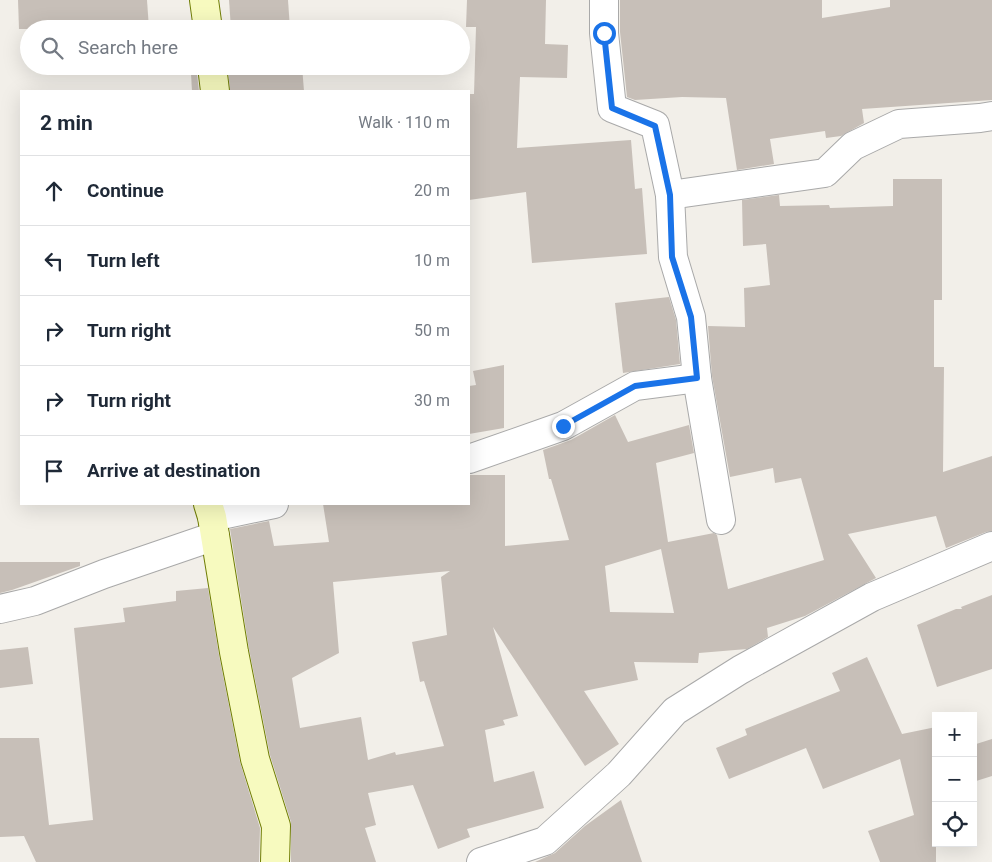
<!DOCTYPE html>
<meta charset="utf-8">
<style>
:root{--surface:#fff;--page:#f2f2f3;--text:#1f2937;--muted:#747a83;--line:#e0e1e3}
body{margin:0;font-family:Roboto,sans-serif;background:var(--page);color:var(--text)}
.controls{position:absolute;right:15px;bottom:15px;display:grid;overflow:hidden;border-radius:0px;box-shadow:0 5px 20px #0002}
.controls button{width:45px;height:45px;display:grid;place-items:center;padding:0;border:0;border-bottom:1px solid var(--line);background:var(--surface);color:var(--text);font:25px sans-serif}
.stop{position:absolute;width:15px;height:15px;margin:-11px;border:4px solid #1a73e8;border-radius:50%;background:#fff}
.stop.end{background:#1a73e8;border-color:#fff;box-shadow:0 1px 5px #0008}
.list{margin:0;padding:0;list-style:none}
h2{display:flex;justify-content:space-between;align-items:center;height:65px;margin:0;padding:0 20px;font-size:21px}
h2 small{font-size:16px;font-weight:400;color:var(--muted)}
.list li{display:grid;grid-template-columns:32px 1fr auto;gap:15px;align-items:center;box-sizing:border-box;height:70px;padding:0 20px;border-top:1px solid var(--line)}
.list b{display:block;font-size:19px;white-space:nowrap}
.list em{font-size:16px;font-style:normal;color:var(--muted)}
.icon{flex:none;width:28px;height:28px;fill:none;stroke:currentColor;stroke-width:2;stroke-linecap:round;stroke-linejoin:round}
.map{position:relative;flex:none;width:992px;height:862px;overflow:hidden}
.search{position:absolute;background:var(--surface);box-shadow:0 5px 20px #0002;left:20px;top:20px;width:450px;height:55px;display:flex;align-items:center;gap:12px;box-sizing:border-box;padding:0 18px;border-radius:28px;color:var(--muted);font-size:19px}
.panel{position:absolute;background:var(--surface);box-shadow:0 5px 20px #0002;left:20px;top:90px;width:450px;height:415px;border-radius:0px}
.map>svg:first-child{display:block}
</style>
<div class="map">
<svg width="992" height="862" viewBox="0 0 992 862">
<rect width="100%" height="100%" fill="#f2efe9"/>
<g fill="#c7bfb8" fill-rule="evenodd">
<path d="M18,0H147L149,29H19Z"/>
<path d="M229,0H288L290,29H231Z"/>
<path d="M467,0H546L545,44L568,45L567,78L520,77L517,148L631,140L635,189L642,188L647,254L532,263L526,192L469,200V94H474L476,27H466Z"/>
<path d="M620,0H822V18L890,7V0H992V100L862,109L864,123L841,136L826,138L825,131L770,139L774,164L737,170L726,98L682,97L635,100L627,97L620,32Z"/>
<path d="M263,66H302L304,91H230L228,70Z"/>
<path d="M191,74H197L199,91H192Z"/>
<path d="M893,179H942V300H934V367H944L943,472L992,456V531L986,532L946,548L936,516L848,534L876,578L805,616L767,628L768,637L747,649L699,653L698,663L634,662L638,680L584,691L619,744L585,766L493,627L518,716L503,720L505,725L485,730L494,782L534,771L544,808L467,829L470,837L438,849L413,785L368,793L376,825L365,828L376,862H291V822L270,755L249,649L230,529L269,521L274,546L329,542L323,504H469V475H505V546L569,540L551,479H549L543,450L571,440L615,415L628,442L689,425L694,453L656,463L668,542L714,533L717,535L728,589L824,560L801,478L775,483L773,468L730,477L712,376L708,326L745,327L744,288L770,285L766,244L743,246L742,200L779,195L780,206L829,205L830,208L893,206ZM661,549L674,613L610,612L605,566ZM450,571L441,577L447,635L412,642L420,682L424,681L444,746L396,755L395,752L368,760L361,717L300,728L292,678L339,653L333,582Z"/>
<path d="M669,297L676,320L680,364L623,373L615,303Z"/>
<path d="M504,365V428L469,434V386L476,385L473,371Z"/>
<path d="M0,562H80V566L12,590L0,593Z"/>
<path d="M208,588L219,655L240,762L260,828L259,862H36L24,836L0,837V738H39L49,825L93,820L74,628L125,622L123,608L176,601V591Z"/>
<path d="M992,595V669L937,687L917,625L956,609H962L961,607Z"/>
<path d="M28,647L33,684L0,688V650Z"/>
<path d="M867,657L902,734L936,727V862H880L868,831L914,815L900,759L823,789L806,748L729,779L716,748L747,735L745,729L840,691L832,673Z"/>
<path d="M992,739V776L973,782V745Z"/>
<path d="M621,800L642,862H535L555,853L585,826Z"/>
</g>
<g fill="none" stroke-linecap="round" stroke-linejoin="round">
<g stroke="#a9a9a9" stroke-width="30">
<g id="street">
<path d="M604,0V33L612,108L655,125L670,195"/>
<path d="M469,459L563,426L635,386L697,378"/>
<path d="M212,517L274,504"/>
<path d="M721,520L697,378L691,317L673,257L670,195L825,173L853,146L899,124L980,118L992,116"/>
<path d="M0,609L35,601L104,574L215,536"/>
<path d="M481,862L545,841L619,774L675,711L740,670L872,597L992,546"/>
</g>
</g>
<g stroke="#707d05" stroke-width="30">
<g id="secondary">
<path d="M204,0L208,29"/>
<path d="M212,66L215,91"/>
<path d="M208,504L212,517L234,652L255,759L276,826L275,862"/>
</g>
</g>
<use href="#street" stroke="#fff" stroke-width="28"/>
<use href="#secondary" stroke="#f7fabf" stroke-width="28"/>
</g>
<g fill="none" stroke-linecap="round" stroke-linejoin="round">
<path stroke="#1a73e8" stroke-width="6" d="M563,426L635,386L697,378L691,317L672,257L670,195L655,126L612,108L604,33"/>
</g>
</svg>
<div class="controls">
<button>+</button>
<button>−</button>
<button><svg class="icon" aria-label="locate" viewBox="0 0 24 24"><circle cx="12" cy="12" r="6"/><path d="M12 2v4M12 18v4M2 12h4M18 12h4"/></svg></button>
</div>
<div class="stop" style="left:604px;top:33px"></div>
<div class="stop end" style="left:563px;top:426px"></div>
<div class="search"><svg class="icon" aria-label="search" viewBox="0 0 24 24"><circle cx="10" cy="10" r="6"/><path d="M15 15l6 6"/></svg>Search here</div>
<section class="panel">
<h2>2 min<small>Walk · 110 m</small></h2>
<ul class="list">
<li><svg class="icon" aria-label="ahead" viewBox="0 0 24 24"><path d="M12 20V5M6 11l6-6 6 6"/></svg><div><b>Continue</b></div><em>20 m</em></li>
<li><svg class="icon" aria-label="left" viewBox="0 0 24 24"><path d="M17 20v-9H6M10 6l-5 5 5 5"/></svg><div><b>Turn left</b></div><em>10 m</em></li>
<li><svg class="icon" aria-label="right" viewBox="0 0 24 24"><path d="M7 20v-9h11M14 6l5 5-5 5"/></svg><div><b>Turn right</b></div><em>50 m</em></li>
<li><svg class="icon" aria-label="right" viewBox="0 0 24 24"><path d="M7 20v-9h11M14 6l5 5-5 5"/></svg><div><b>Turn right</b></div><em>30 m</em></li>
<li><svg class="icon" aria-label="arrive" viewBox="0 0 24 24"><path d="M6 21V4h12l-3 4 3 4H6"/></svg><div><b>Arrive at destination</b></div></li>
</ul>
</section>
</div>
